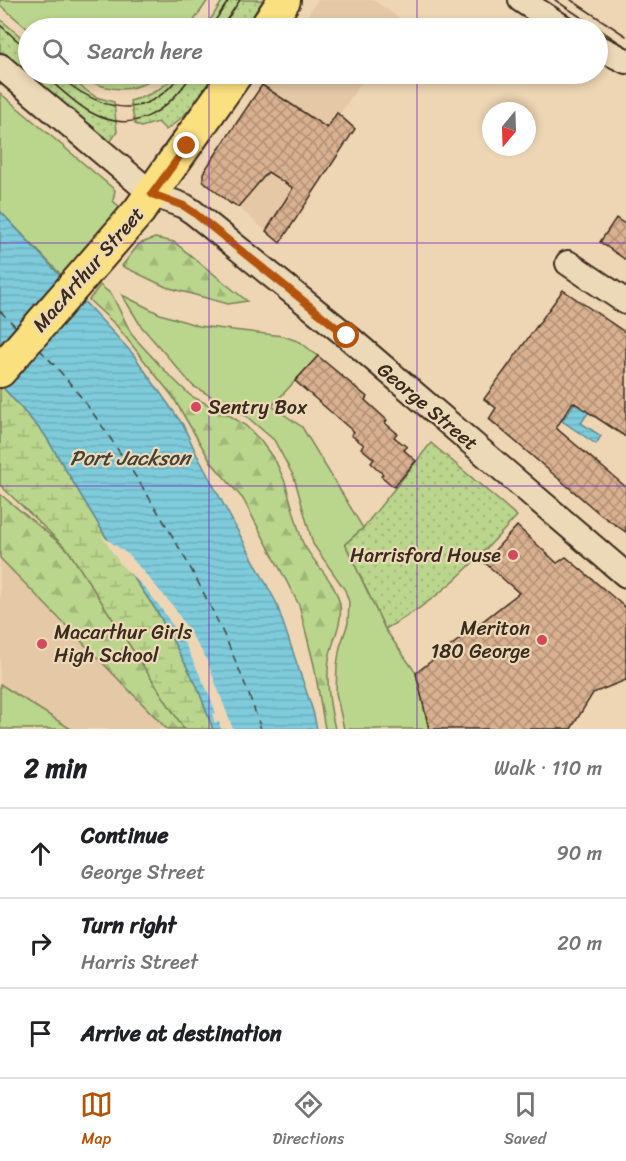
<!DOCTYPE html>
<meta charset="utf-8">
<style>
:root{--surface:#fff;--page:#f6f6f6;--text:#202124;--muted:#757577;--line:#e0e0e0;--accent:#b45309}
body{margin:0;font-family:Sriracha,sans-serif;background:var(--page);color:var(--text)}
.compass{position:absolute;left:482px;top:102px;width:54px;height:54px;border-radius:50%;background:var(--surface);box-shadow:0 3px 9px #0003;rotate:199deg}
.stop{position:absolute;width:18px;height:18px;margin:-14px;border:4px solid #b45309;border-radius:50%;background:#fff}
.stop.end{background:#b45309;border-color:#fff;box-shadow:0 2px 6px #0008}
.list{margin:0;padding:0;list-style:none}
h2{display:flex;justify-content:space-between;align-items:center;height:78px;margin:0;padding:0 24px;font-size:26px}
h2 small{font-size:20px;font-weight:400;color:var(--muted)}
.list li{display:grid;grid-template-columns:39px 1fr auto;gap:18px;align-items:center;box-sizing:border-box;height:90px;padding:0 24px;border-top:2px solid var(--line)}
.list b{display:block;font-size:22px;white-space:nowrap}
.list p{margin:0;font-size:20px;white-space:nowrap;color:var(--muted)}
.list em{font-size:20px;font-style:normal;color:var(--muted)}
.icon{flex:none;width:33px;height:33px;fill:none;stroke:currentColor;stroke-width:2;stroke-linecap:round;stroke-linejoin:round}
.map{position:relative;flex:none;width:626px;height:729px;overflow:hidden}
.search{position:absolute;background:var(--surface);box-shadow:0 3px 9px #0003;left:18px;right:18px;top:18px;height:66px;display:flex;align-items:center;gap:15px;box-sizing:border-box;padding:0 21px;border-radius:33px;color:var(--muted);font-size:22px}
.sheet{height:348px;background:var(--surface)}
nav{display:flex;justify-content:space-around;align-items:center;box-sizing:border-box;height:84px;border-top:2px solid var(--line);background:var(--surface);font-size:16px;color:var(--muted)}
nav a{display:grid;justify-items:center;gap:3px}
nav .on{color:var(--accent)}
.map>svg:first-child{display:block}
</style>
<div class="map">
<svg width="626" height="729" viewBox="0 0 626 729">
<defs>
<pattern id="grass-dots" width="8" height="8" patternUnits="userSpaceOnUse" patternTransform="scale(1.5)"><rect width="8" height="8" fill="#bad58c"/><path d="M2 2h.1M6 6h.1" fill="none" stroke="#a1b778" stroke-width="1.8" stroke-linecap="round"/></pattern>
<pattern id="forest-firs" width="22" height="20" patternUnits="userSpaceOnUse" patternTransform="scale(1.5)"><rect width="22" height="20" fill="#bad58c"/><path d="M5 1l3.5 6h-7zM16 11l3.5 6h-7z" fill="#a1b778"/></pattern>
<pattern id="wetland-marsh" width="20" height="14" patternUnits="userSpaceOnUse" patternTransform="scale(1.5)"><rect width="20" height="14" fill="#bad58c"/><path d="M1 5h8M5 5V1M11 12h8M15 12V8" fill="none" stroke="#a1b778"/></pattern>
<pattern id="water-rules" width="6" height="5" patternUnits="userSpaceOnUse" patternTransform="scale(1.5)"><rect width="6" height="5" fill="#7ecbdc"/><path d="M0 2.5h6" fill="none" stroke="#6eaebc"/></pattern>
<pattern id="building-cross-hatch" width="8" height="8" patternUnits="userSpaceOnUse" patternTransform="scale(1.5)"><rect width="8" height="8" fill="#d9b090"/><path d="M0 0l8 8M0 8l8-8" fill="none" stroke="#b18f75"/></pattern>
</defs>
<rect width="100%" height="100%" fill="#eed6b4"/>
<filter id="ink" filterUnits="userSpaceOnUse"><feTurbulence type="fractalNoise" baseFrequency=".0167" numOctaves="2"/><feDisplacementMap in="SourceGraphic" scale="12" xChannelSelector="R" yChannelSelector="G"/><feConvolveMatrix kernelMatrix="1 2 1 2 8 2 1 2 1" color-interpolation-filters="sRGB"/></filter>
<g filter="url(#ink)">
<g fill="#e5c8a6">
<path d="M318,0H373L402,20L397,28H299Z"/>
<path d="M269,74H367L339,115L355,129L280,243L202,176Z"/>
<path d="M0,558L168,729H0Z"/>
</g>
<g fill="url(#grass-dots)" stroke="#7a8055" stroke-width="1.5">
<path d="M223,0H263L245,28H205Z"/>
<path d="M0,19L28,43V74H64L87,91L96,97L114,102L117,132L109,144L0,51Z"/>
<path d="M176,74H215C201,96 188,115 166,130L158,122L141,127L135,124L130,101C149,96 163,89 176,74Z"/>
<path d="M431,443L517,516C474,562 442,599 385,629L345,544L363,528Z"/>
</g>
<g fill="url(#forest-firs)" stroke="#7a8055" stroke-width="1.5">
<path d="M155,238L174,242L247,301L228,304L166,287L122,266L139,244Z"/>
<path d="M100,285L112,295L132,335L167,373L191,396L229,415L246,426L260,440L276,462L285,482L302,541C313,564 335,579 340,605C343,623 332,641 329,659C326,681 330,708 335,729H325L314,665L299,605L243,499L211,462L173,397L116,325L89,300Z"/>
<path d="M0,494L68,550L185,729H167L0,558Z"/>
</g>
<path fill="url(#wetland-marsh)" stroke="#7a8055" stroke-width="1.5" d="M0,384L45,435L106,537L158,613L197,686L213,729H184L68,550L0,485Z"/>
<g fill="#bad58c" stroke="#7a8055" stroke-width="1.5">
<path d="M0,0H208L189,28L28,29L0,5Z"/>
<path d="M80,74H157C153,76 149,81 145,83C124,94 97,88 80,74Z"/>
<path d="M0,93L115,190L113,201L120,207L98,238L64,278L0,211Z"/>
<path d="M122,295L160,314L199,326L283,336L300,342L318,356L272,406L302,427L363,528L345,544L385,629L416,673L429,729H344L336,693L337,665L340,647L348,623L349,602L345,590L313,544L294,477L274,440L246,416L193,386L141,326Z"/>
<path d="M0,684L71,729H0Z"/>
</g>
<g fill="url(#water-rules)" stroke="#638b90" stroke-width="1.5">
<path d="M0,211L133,354L183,425L197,455L276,602L313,711L317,729H213L197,686L158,613L106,537L45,435L0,384Z"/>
<path d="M579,397L593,406L581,423L601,436L596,444L562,421Z"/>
</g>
<path fill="#eed6b4" d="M101,535L129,555L173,606L206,658L233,729H221L219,722L215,723L212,714L216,713L208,692L185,644L161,608L146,589L121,565Z"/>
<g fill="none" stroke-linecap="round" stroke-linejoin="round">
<g stroke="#45423a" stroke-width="1.5" stroke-dasharray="8 6" stroke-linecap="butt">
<path d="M0,311L16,327"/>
<path d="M39,349C71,381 96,416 120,453C178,539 229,631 261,729"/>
</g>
</g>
<g fill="url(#building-cross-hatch)" stroke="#3b2a1e" stroke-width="1.5">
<path d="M262,85L327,128L337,113L355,129L280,243L266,231L293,188L268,172L238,207L232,203L231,204L203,181V173Z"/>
<path d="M616,218L626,225V260L600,242Z"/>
<path d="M563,290L626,333V437L573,402L556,428L626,487V532L601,515L489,419L496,408L484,399Z"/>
<path d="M318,356L367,397L365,400L387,420L385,423L397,433L394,437L407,447L404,450L416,461L394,487L381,476L383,474L371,463L374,459L361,448L364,445L351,435L354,432L295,381Z"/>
<path d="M517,526L557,563L566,557L626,608V680L593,693L571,729H429L416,673L519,593L484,562Z"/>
</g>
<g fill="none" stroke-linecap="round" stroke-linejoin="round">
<g stroke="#3b2a1e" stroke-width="28">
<g id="minor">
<path d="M521,0L564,28"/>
<path d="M598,47L626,61"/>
<path d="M0,66L152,194L184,206L193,212L347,336L626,575"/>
<path d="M568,263L626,302"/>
</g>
</g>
<g stroke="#3b2a1e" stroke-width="36">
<g id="major">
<path d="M266,28L284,0"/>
<path d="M0,371L139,211L236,74"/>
</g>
</g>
<use href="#minor" stroke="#ecd9b7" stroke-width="24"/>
<use href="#major" stroke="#fbe080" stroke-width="32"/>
<g stroke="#3b2a1e" stroke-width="1.5">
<path d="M555,0L626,47"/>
<path d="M571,0L626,36"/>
<path d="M0,25L28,50"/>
<path d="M210,28L229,0"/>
<path d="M221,28L240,0"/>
<path d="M43,74C58,87 73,102 90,112C134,137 169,110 192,74"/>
<path d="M56,74C98,109 143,126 181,74"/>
</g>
</g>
</g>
<g fill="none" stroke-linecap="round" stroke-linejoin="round" filter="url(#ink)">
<path stroke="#b45309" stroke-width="8" d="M187,146L152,194L184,206L193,212L347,336"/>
</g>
<path fill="none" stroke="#7b2cbf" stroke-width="1.5" stroke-opacity="0.55" d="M209,0V28M417,0V28M209,74V729M417,74V729M0,243H626M0,486H626"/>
<g fill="#d1495b" stroke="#ecd9b7" stroke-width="2">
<circle cx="196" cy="407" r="6"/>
<circle cx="513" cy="555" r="6"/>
<circle cx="542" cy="640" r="6"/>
<circle cx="42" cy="644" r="6"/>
</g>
<g text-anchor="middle" stroke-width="4.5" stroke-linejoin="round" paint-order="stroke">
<g font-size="20" fill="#3b2a1e" stroke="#ecd9b7">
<text transform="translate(88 269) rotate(-49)" y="7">MacArthur Street</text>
<text transform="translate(428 406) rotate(40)" y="7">George Street</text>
</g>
<g font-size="20" fill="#3b2a1e" stroke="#ecd9b7" text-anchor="start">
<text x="208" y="414">Sentry Box</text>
<text x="501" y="562" text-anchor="end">Harrisford House</text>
<text x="530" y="635" text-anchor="end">Meriton<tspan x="530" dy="23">180 George</tspan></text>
<text x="54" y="639">Macarthur Girls<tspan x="54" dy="23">High School</tspan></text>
</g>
<g font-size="21" font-style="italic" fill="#45423a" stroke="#ecd9b7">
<text x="130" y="465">Port Jackson</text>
</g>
</g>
</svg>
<svg class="compass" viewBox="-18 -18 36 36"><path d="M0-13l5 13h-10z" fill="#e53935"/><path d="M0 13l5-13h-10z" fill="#757577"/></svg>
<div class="stop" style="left:347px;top:336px"></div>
<div class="stop end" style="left:187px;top:146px"></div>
<div class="search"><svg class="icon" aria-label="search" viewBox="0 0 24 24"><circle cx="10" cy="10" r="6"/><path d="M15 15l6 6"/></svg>Search here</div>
</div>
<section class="sheet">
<h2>2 min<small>Walk · 110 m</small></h2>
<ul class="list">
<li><svg class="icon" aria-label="ahead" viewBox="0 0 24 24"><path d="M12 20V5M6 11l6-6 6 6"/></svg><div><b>Continue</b><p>George Street</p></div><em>90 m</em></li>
<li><svg class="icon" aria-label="right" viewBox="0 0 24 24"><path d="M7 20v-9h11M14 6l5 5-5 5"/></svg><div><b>Turn right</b><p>Harris Street</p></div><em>20 m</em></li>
<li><svg class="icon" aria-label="arrive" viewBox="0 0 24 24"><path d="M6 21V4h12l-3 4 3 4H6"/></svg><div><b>Arrive at destination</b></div></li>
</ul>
</section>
<nav>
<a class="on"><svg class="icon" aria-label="map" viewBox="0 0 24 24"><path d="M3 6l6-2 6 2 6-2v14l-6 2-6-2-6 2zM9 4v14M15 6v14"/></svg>Map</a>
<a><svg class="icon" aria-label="directions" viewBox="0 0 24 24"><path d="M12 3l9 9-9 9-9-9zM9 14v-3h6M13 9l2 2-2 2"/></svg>Directions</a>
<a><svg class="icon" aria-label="saved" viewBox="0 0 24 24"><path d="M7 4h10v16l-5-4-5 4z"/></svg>Saved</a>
</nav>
